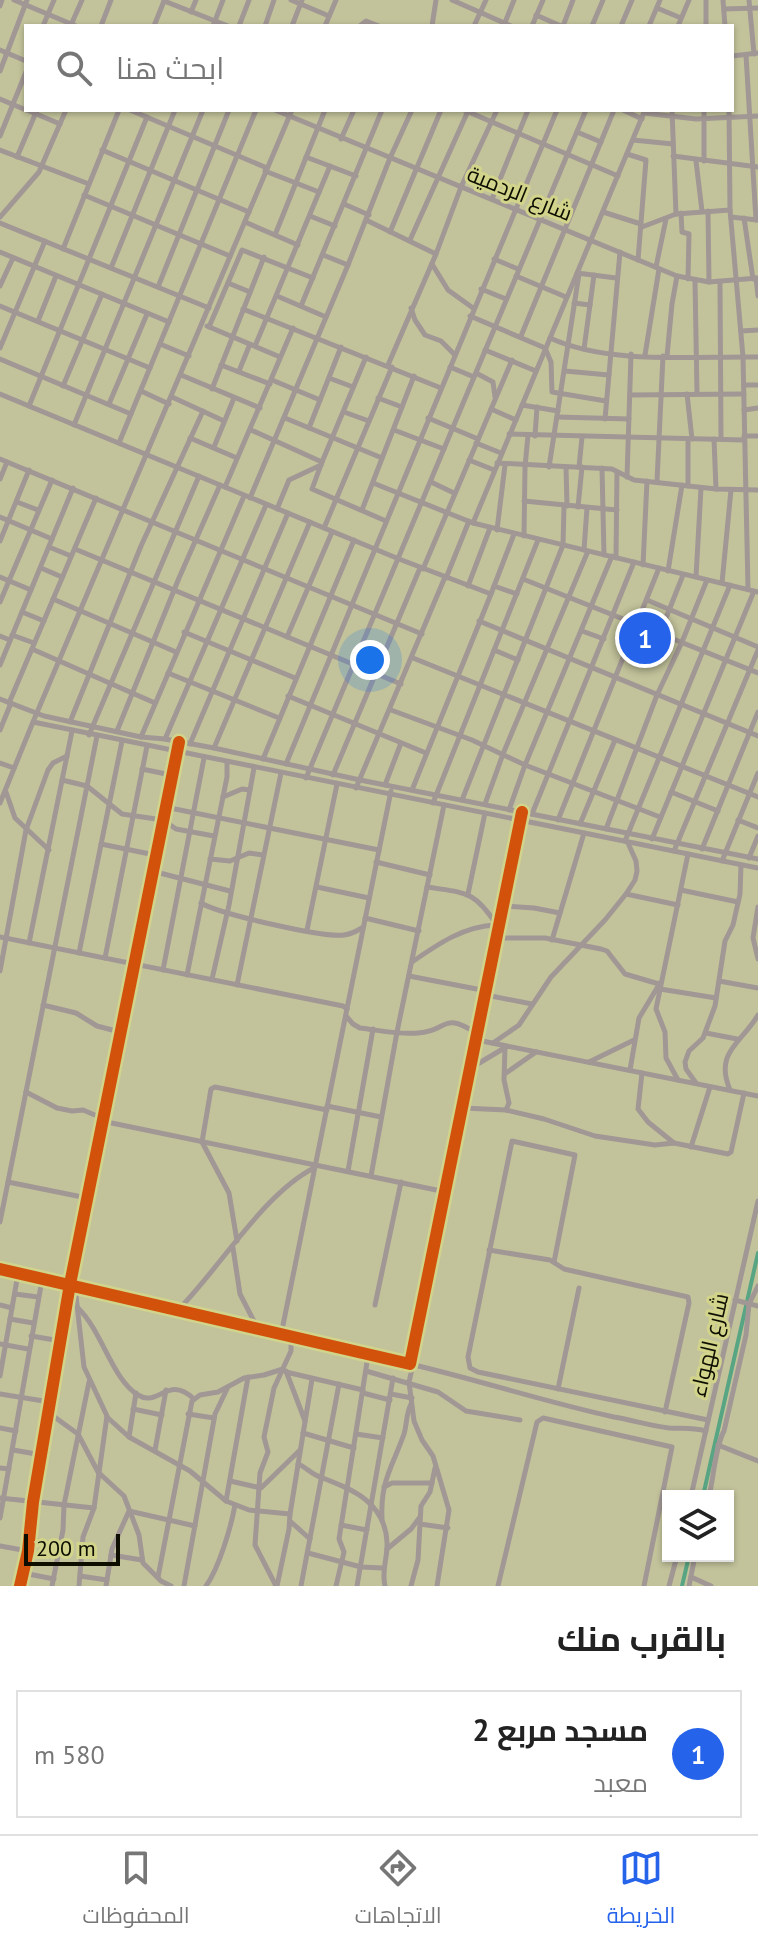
<!DOCTYPE html>
<html lang="ar">
<meta charset="utf-8">
<style>
:root{--surface:#fff;--page:#f2f2f2;--text:#222;--muted:#767676;--line:#e0e0e0;--accent:#2563eb}
body{margin:0;font-family:"PT Sans",Cairo,sans-serif;background:var(--page);color:var(--text);direction:rtl}
.controls{position:absolute;right:24px;bottom:24px;display:grid;overflow:hidden;border-radius:0px;box-shadow:0 2px 6px #0004}
.controls button{width:72px;height:72px;display:grid;place-items:center;padding:0;border:0;border-bottom:2px solid var(--line);background:var(--surface);color:var(--text);font:40px sans-serif}
.scale{position:absolute;left:24px;bottom:20px;width:96px;box-sizing:border-box;padding-left:8px;border:4px solid #0d0d00;border-top:0;font-size:22px;line-height:28px;white-space:nowrap;color:#0d0d00;-webkit-text-stroke:6px #d1d48a;paint-order:stroke}
.you{position:absolute;left:370px;top:660px;width:28px;height:28px;margin:-20px;border:6px solid #fff;border-radius:50%;background:#1a73e8;box-shadow:0 0 0 12px #1a73e833}
.badge{display:grid;place-items:center;width:52px;height:52px;border-radius:50%;background:var(--accent);color:#fff;font-size:26px;font-weight:700}
.pin{position:absolute;translate:-50% -50%;border:4px solid #fff;box-shadow:0 2px 8px #0006}
.list{margin:0;padding:0;list-style:none}
h2{display:flex;justify-content:space-between;align-items:center;height:104px;margin:0;padding:0 32px;font-size:34px}
h2 small{font-size:26px;font-weight:400;color:var(--muted)}
.list li{display:grid;grid-template-columns:52px 1fr auto;gap:24px;align-items:center;box-sizing:border-box;height:128px;margin:0 16px 16px;padding:0 16px;border:2px solid var(--line);border-radius:0px}
.list b{display:block;font-size:30px;white-space:nowrap}
.list p{margin:0;font-size:26px;white-space:nowrap;color:var(--muted)}
.list em{font-size:26px;font-style:normal;color:var(--muted)}
.icon{flex:none;width:44px;height:44px;fill:none;stroke:currentColor;stroke-width:2;stroke-linecap:round;stroke-linejoin:round}
.map{position:relative;flex:none;width:758px;height:1586px;overflow:hidden;direction:ltr}
.search{position:absolute;background:var(--surface);box-shadow:0 2px 6px #0004;left:24px;right:24px;top:24px;height:88px;display:flex;align-items:center;gap:20px;box-sizing:border-box;padding:0 28px;border-radius:0px;color:var(--muted);font-size:30px}
.sheet{height:248px;background:var(--surface)}
nav{display:flex;justify-content:space-around;align-items:center;box-sizing:border-box;height:112px;border-top:2px solid var(--line);background:var(--surface);font-size:22px;color:var(--muted)}
nav a{display:grid;justify-items:center;gap:4px}
nav .on{color:var(--accent)}
.map>svg:first-child{display:block}
</style>
<div class="map">
<svg width="758" height="1586" viewBox="0 0 758 1586">
<rect width="100%" height="100%" fill="#c2c39b"/>
<g fill="none" stroke-linecap="round" stroke-linejoin="round">
<g stroke="#58a584" stroke-width="4">
<path d="M703,1496L758,1253"/>
<path d="M682,1586L689,1556"/>
</g>
<g stroke="#a19795" stroke-width="5">
<path d="M14,0L76,26"/>
<path d="M291,0L329,16"/>
<path d="M452,0L511,26"/>
<path d="M723,0L725,26"/>
<path d="M749,0L754,54"/>
<path d="M164,1L228,26"/>
<path d="M0,6L2,0"/>
<path d="M657,8L681,18"/>
<path d="M724,9L758,8"/>
<path d="M191,12L196,0"/>
<path d="M536,15L561,26"/>
<path d="M71,25L82,0"/>
<path d="M504,25L514,0"/>
<path d="M43,26L54,0"/>
<path d="M101,26L111,0"/>
<path d="M154,26L164,1"/>
<path d="M213,26L223,0"/>
<path d="M239,26L249,0"/>
<path d="M265,26L274,0"/>
<path d="M292,26L302,0"/>
<path d="M325,26L336,0"/>
<path d="M360,26L366,21L379,26"/>
<path d="M432,26L436,0"/>
<path d="M474,26L486,0"/>
<path d="M532,26L543,0"/>
<path d="M563,26L573,0"/>
<path d="M592,26L603,0"/>
<path d="M621,26L632,0"/>
<path d="M649,26L660,0"/>
<path d="M678,26L689,0"/>
<path d="M706,26V0"/>
<path d="M0,50L26,61"/>
<path d="M746,55L756,220"/>
<path d="M732,56L758,53"/>
<path d="M0,71L27,0"/>
<path d="M0,99L26,110"/>
<path d="M27,110L60,124"/>
<path d="M130,110L267,168"/>
<path d="M275,110L677,276L709,282L758,278"/>
<path d="M464,110L618,176"/>
<path d="M623,110L642,119"/>
<path d="M645,110L473,523L758,592"/>
<path d="M672,110L676,214"/>
<path d="M729,110L730,210L743,357L748,589"/>
<path d="M644,113L696,119L758,116"/>
<path d="M577,132L601,142"/>
<path d="M0,136L26,72"/>
<path d="M341,139L354,110"/>
<path d="M633,140L673,144"/>
<path d="M0,150L89,184"/>
<path d="M102,150L249,212"/>
<path d="M627,154L646,160L638,260"/>
<path d="M673,156L758,167"/>
<path d="M17,157L37,110"/>
<path d="M306,157L356,176"/>
<path d="M696,161L702,211"/>
<path d="M704,161V110"/>
<path d="M265,171L319,192"/>
<path d="M84,195L230,256"/>
<path d="M492,199L528,110"/>
<path d="M344,204L369,215"/>
<path d="M708,211L709,282"/>
<path d="M603,212L641,224"/>
<path d="M681,213L682,232L689,234L688,279"/>
<path d="M310,216L335,226"/>
<path d="M0,217L39,172L66,110"/>
<path d="M731,217L757,220"/>
<path d="M744,218L753,279"/>
<path d="M366,220L436,254"/>
<path d="M245,222L298,245"/>
<path d="M0,223L209,308"/>
<path d="M642,227L676,214L730,210"/>
<path d="M390,232L441,110"/>
<path d="M275,235L325,110"/>
<path d="M410,240L468,111"/>
<path d="M63,249L119,110"/>
<path d="M0,252L169,322"/>
<path d="M323,255L348,265"/>
<path d="M494,259L518,269"/>
<path d="M432,264L448,290L473,308"/>
<path d="M656,267L666,219"/>
<path d="M111,268L175,110"/>
<path d="M577,273L616,278"/>
<path d="M516,276L566,297"/>
<path d="M756,278L758,296"/>
<path d="M695,281L697,393"/>
<path d="M720,282L721,439"/>
<path d="M228,283L250,292"/>
<path d="M0,286L13,258"/>
<path d="M158,287L229,110"/>
<path d="M481,289L506,299"/>
<path d="M277,296L326,317"/>
<path d="M574,303L590,305"/>
<path d="M0,306L150,368"/>
<path d="M301,306L382,110"/>
<path d="M411,308L415,320L425,335L441,341L454,354"/>
<path d="M243,309L441,388"/>
<path d="M470,316L545,348L551,362L552,392L606,401"/>
<path d="M38,321L56,276"/>
<path d="M207,326L280,357"/>
<path d="M209,327L242,250L313,278"/>
<path d="M741,331L758,330"/>
<path d="M521,336L614,110"/>
<path d="M550,338C609,365 693,356 758,357"/>
<path d="M160,344L189,356"/>
<path d="M255,346L330,166"/>
<path d="M0,348L45,241"/>
<path d="M584,349L594,275"/>
<path d="M485,350L536,371"/>
<path d="M645,355L659,269"/>
<path d="M667,356L672,304L677,276"/>
<path d="M0,359L131,414"/>
<path d="M221,365L270,384"/>
<path d="M388,365L436,254L461,187L497,110"/>
<path d="M450,367L474,377"/>
<path d="M239,371L250,344"/>
<path d="M565,371L609,375"/>
<path d="M476,373L493,382L495,397"/>
<path d="M181,375L260,408"/>
<path d="M329,378L353,387"/>
<path d="M272,380L320,400"/>
<path d="M744,385H758"/>
<path d="M63,386L102,294"/>
<path d="M212,389L264,257"/>
<path d="M141,391L169,404"/>
<path d="M0,394L399,559L491,594L514,534"/>
<path d="M687,394L692,439"/>
<path d="M630,395L744,394"/>
<path d="M172,397L224,421"/>
<path d="M378,398L402,407"/>
<path d="M109,404L147,314"/>
<path d="M522,405L558,411"/>
<path d="M29,406L147,117"/>
<path d="M491,409L516,420"/>
<path d="M744,410L758,408"/>
<path d="M344,412L369,421"/>
<path d="M557,417L629,419"/>
<path d="M285,418L382,458"/>
<path d="M428,418L478,439"/>
<path d="M605,419L620,252"/>
<path d="M74,425L203,110"/>
<path d="M309,428L341,347"/>
<path d="M251,430L322,462L312,489L386,521"/>
<path d="M394,430L444,449"/>
<path d="M509,434L744,440"/>
<path d="M535,436L537,407"/>
<path d="M744,436H758"/>
<path d="M190,438L237,458"/>
<path d="M688,439V486"/>
<path d="M714,439L716,489"/>
<path d="M119,443L256,110"/>
<path d="M476,443L501,453"/>
<path d="M214,447L234,398"/>
<path d="M0,459L422,634"/>
<path d="M469,460L494,470"/>
<path d="M322,462L366,357"/>
<path d="M497,463L612,469L634,480L716,489L758,490"/>
<path d="M549,467L579,274"/>
<path d="M566,467L567,506"/>
<path d="M579,467L582,437"/>
<path d="M602,468L604,555"/>
<path d="M627,477L631,354"/>
<path d="M0,479L7,462"/>
<path d="M657,481L663,356"/>
<path d="M431,482L454,493"/>
<path d="M373,483L473,523"/>
<path d="M225,487L293,328"/>
<path d="M250,498L348,265L390,158L412,110"/>
<path d="M524,501L617,510"/>
<path d="M17,502L38,510"/>
<path d="M578,507L582,467"/>
<path d="M277,509L289,480L321,465"/>
<path d="M362,510L414,376"/>
<path d="M0,517L52,539"/>
<path d="M324,528L392,367"/>
<path d="M497,530L505,465"/>
<path d="M524,536L525,467L528,435"/>
<path d="M0,541L29,470"/>
<path d="M49,547L71,556"/>
<path d="M75,549L401,684"/>
<path d="M584,550L587,508"/>
<path d="M616,558L617,472"/>
<path d="M643,565L647,481"/>
<path d="M41,568L62,577"/>
<path d="M423,569L512,360"/>
<path d="M668,571L682,485"/>
<path d="M0,577L31,590"/>
<path d="M696,577L701,488"/>
<path d="M446,578L469,521"/>
<path d="M523,579L758,673"/>
<path d="M722,583L731,490"/>
<path d="M468,586L490,528"/>
<path d="M494,586L517,594"/>
<path d="M53,599L176,652"/>
<path d="M647,600L758,647"/>
<path d="M0,602L52,480"/>
<path d="M22,612L44,621"/>
<path d="M479,621L758,736"/>
<path d="M582,631L604,639"/>
<path d="M184,632L295,678"/>
<path d="M660,633L683,575"/>
<path d="M12,635L34,643"/>
<path d="M0,636L10,640"/>
<path d="M287,637L332,532"/>
<path d="M32,649L155,703"/>
<path d="M494,650L518,660"/>
<path d="M413,658L758,797"/>
<path d="M0,665L73,488"/>
<path d="M168,673L279,718"/>
<path d="M288,696L426,753"/>
<path d="M0,699L44,716L141,737L165,739L214,748L360,780L758,859"/>
<path d="M9,703L96,498"/>
<path d="M391,710L472,740L525,765L660,817"/>
<path d="M33,722L292,110"/>
<path d="M70,722L141,546L203,411"/>
<path d="M0,730L11,703"/>
<path d="M117,731L179,578L220,485"/>
<path d="M89,735L199,476"/>
<path d="M141,737L244,496"/>
<path d="M165,739L266,505"/>
<path d="M190,744L288,513"/>
<path d="M214,748L310,522"/>
<path d="M263,759L354,540"/>
<path d="M0,763L14,768"/>
<path d="M286,764L557,110"/>
<path d="M142,769L171,775"/>
<path d="M333,775L420,568"/>
<path d="M306,778L586,110"/>
<path d="M62,780L87,786L122,814L163,820L176,829L214,836"/>
<path d="M385,785L401,743"/>
<path d="M356,788L445,577"/>
<path d="M412,790L491,594"/>
<path d="M6,792L15,818L49,850"/>
<path d="M671,792L718,811"/>
<path d="M223,797L242,789L250,790"/>
<path d="M462,800L563,545L564,506"/>
<path d="M0,803L33,722L758,868"/>
<path d="M433,803L538,540"/>
<path d="M485,804L503,754L588,551"/>
<path d="M165,807L379,850"/>
<path d="M509,810L525,765L612,556"/>
<path d="M532,814L634,562"/>
<path d="M558,820L659,568"/>
<path d="M738,820L758,828"/>
<path d="M580,824L615,740"/>
<path d="M606,829L657,695L682,642L707,580"/>
<path d="M652,839L754,591"/>
<path d="M625,841L730,585"/>
<path d="M101,844L155,855"/>
<path d="M702,849L758,712"/>
<path d="M674,851L758,650"/>
<path d="M749,858L758,836"/>
<path d="M210,859L230,861L249,853L263,855"/>
<path d="M722,861L758,773"/>
<path d="M376,862L430,875"/>
<path d="M152,871L230,891"/>
<path d="M317,887L369,898"/>
<path d="M427,887C465,893 474,890 496,924"/>
<path d="M681,890L738,902"/>
<path d="M468,894L485,813"/>
<path d="M626,894L678,905"/>
<path d="M201,903C220,914 323,938 344,935C351,934 357,931 362,928"/>
<path d="M503,906L534,908L560,913"/>
<path d="M758,907L753,938L758,959"/>
<path d="M365,918L419,931"/>
<path d="M307,930L337,784"/>
<path d="M0,937L343,1006L347,1009"/>
<path d="M497,938H545L601,949L607,951L625,974L659,984"/>
<path d="M552,940L584,833"/>
<path d="M29,943L72,731"/>
<path d="M79,953L122,741"/>
<path d="M105,958L147,746"/>
<path d="M412,962C438,944 464,926 496,925"/>
<path d="M163,970L204,758"/>
<path d="M0,971L26,830L48,770L53,763L67,756"/>
<path d="M187,975L227,777V762"/>
<path d="M409,976L487,991"/>
<path d="M212,979L229,905L254,768"/>
<path d="M719,981L758,988"/>
<path d="M237,985L281,773"/>
<path d="M660,989L716,998"/>
<path d="M486,995L532,1004"/>
<path d="M43,1005L76,1013L97,1026L120,1032"/>
<path d="M346,1016L353,1024L360,1028C378,1030 400,1035 418,1033C450,1031 440,1010 478,1034"/>
<path d="M706,1033L737,1039"/>
<path d="M477,1040L758,1096"/>
<path d="M493,1043L519,1025L551,977L605,920L626,894L635,880L637,871L636,861L628,843"/>
<path d="M505,1047L504,1080L509,1103L506,1110"/>
<path d="M589,1062L634,1040"/>
<path d="M471,1068L506,1047"/>
<path d="M630,1070L639,1018L660,983"/>
<path d="M506,1073L536,1052"/>
<path d="M642,1073L638,1109L648,1122L674,1143"/>
<path d="M678,1080L666,1058L665,1032L656,1009L688,854"/>
<path d="M696,1083L686,1069L685,1062L689,1051L703,1038L715,1006L725,941L733,925L740,894L741,865"/>
<path d="M730,1090C714,1052 741,1044 758,1015"/>
<path d="M26,1092L57,1108L72,1111L83,1110L102,1118"/>
<path d="M327,1106L381,1117"/>
<path d="M463,1108L506,1110L544,1119L595,1136L655,1145L674,1143L728,1154L731,1152L744,1093"/>
<path d="M102,1121L446,1192"/>
<path d="M691,1147L710,1087"/>
<path d="M348,1171L373,1029"/>
<path d="M371,1176L397,1032L444,805"/>
<path d="M8,1182L87,1198"/>
<path d="M0,1222L97,736"/>
<path d="M237,1241L229,1193L202,1142L211,1089L215,1087L327,1110"/>
<path d="M233,1248L240,1294L258,1329"/>
<path d="M489,1250L550,1260L564,1269L688,1297L689,1303L665,1412"/>
<path d="M554,1262L575,1155L512,1141L468,1357L470,1368L478,1372L708,1420"/>
<path d="M0,1269L410,1364L522,812"/>
<path d="M75,1287L84,1367L107,1416L94,1508L83,1537L79,1586"/>
<path d="M15,1294L38,1297"/>
<path d="M735,1300L758,1306"/>
<path d="M0,1305L12,1308"/>
<path d="M375,1305L401,1182"/>
<path d="M78,1308C102,1331 112,1379 138,1395C159,1408 167,1374 194,1399"/>
<path d="M178,1310C219,1269 264,1193 314,1168"/>
<path d="M10,1319L33,1323"/>
<path d="M281,1335L391,791"/>
<path d="M31,1336L61,1341"/>
<path d="M0,1344L28,1349"/>
<path d="M410,1364C479,1380 545,1402 614,1417C632,1420 651,1426 669,1428C683,1429 691,1427 706,1431"/>
<path d="M413,1365L409,1382L414,1421L422,1440L433,1456L449,1510L437,1586"/>
<path d="M286,1371L305,1421"/>
<path d="M366,1371L438,1392L466,1411L520,1420"/>
<path d="M286,1372L363,1390"/>
<path d="M0,1376L18,1274"/>
<path d="M558,1389L579,1288"/>
<path d="M363,1393L390,1400"/>
<path d="M0,1394L50,1402"/>
<path d="M391,1394L412,1398"/>
<path d="M133,1409L162,1415"/>
<path d="M49,1413L78,1434L98,1472L124,1496L139,1535L143,1563L161,1581L171,1586"/>
<path d="M188,1414L214,1418"/>
<path d="M107,1417L129,1437L190,1471L226,1501L249,1510L290,1514"/>
<path d="M0,1428L16,1431"/>
<path d="M303,1433L354,1448"/>
<path d="M356,1434L383,1438"/>
<path d="M129,1437L136,1393"/>
<path d="M718,1445L758,1461"/>
<path d="M13,1450L42,1455"/>
<path d="M155,1450L166,1390"/>
<path d="M298,1464C306,1467 311,1474 320,1477C352,1489 385,1502 387,1542C388,1558 381,1570 385,1586"/>
<path d="M0,1468L9,1469"/>
<path d="M230,1481L261,1488L299,1451"/>
<path d="M384,1487L392,1483H432"/>
<path d="M691,1496L758,1201"/>
<path d="M709,1496C714,1477 715,1447 724,1431L746,1335L749,1304L758,1286"/>
<path d="M0,1498L94,1508"/>
<path d="M226,1501L248,1377"/>
<path d="M0,1518L42,1280"/>
<path d="M382,1520C380,1481 392,1468 404,1434C407,1424 406,1414 411,1404"/>
<path d="M291,1522L310,1539"/>
<path d="M420,1524L448,1528"/>
<path d="M341,1525L367,1530"/>
<path d="M30,1539L60,1546"/>
<path d="M0,1546L28,1551"/>
<path d="M387,1549L411,1529L420,1517"/>
<path d="M308,1553L361,1567L382,1568"/>
<path d="M111,1555L142,1560"/>
<path d="M23,1573L54,1579"/>
<path d="M80,1576L107,1580"/>
<path d="M158,1577L192,1401L200,1395L218,1392L244,1378L264,1375L283,1369"/>
<path d="M691,1577L711,1586"/>
<path d="M20,1586L28,1551L33,1502L70,1284L179,742"/>
<path d="M52,1586L63,1530L64,1505L89,1382"/>
<path d="M106,1586L112,1549L129,1511L195,1526"/>
<path d="M184,1586L215,1414L227,1389"/>
<path d="M206,1586C219,1568 231,1527 235,1505"/>
<path d="M276,1586L255,1545L260,1473L268,1452L264,1437L274,1388L291,1351V1337"/>
<path d="M277,1586L289,1529L290,1514L312,1379"/>
<path d="M301,1586L339,1384"/>
<path d="M336,1586L344,1552L339,1539L368,1356"/>
<path d="M357,1586L393,1378"/>
<path d="M411,1586L418,1560L421,1506L430,1492L435,1468"/>
<path d="M498,1586L537,1422L543,1418L672,1447L644,1586"/>
<path d="M669,1586L677,1556"/>
<path d="M689,1586L695,1556"/>
</g>
<g stroke="#d1d48a" stroke-width="17">
<g id="cycleway">
<path d="M0,1269L410,1364L522,812"/>
<path d="M20,1586L28,1551L33,1502L70,1284L179,742"/>
</g>
</g>
<use href="#cycleway" stroke="#d2510b" stroke-width="12"/>
</g>
<g text-anchor="middle" stroke-width="6" stroke-linejoin="round" paint-order="stroke">
<g font-size="22" fill="#0d0d00" stroke="#d1d48a">
<text transform="translate(520 193) rotate(22)" y="8">شارع الردمية</text>
<text transform="translate(709 1345) rotate(-77)" y="8">شارع الهواء</text>
</g>
</g>
</svg>
<div class="controls">
<button><svg class="icon" aria-label="layers" viewBox="0 0 24 24"><path d="M12 4l9 5-9 5-9-5zM3 14l9 5 9-5"/></svg></button>
</div>
<div class="scale">200 m</div>
<div class="you"></div>
<div class="pin badge" style="left:645px;top:638px">1</div>
<div class="search"><svg class="icon" aria-label="search" viewBox="0 0 24 24"><circle cx="10" cy="10" r="6"/><path d="M15 15l6 6"/></svg>ابحث هنا</div>
</div>
<section class="sheet">
<h2>بالقرب منك<small></small></h2>
<ul class="list">
<li><span class="badge">1</span><div><b>مسجد مربع 2</b><p>معبد</p></div><em>580 m</em></li>
</ul>
</section>
<nav>
<a class="on"><svg class="icon" aria-label="map" viewBox="0 0 24 24"><path d="M3 6l6-2 6 2 6-2v14l-6 2-6-2-6 2zM9 4v14M15 6v14"/></svg>الخريطة</a>
<a><svg class="icon" aria-label="directions" viewBox="0 0 24 24"><path d="M12 3l9 9-9 9-9-9zM9 14v-3h6M13 9l2 2-2 2"/></svg>الاتجاهات</a>
<a><svg class="icon" aria-label="saved" viewBox="0 0 24 24"><path d="M7 4h10v16l-5-4-5 4z"/></svg>المحفوظات</a>
</nav>
